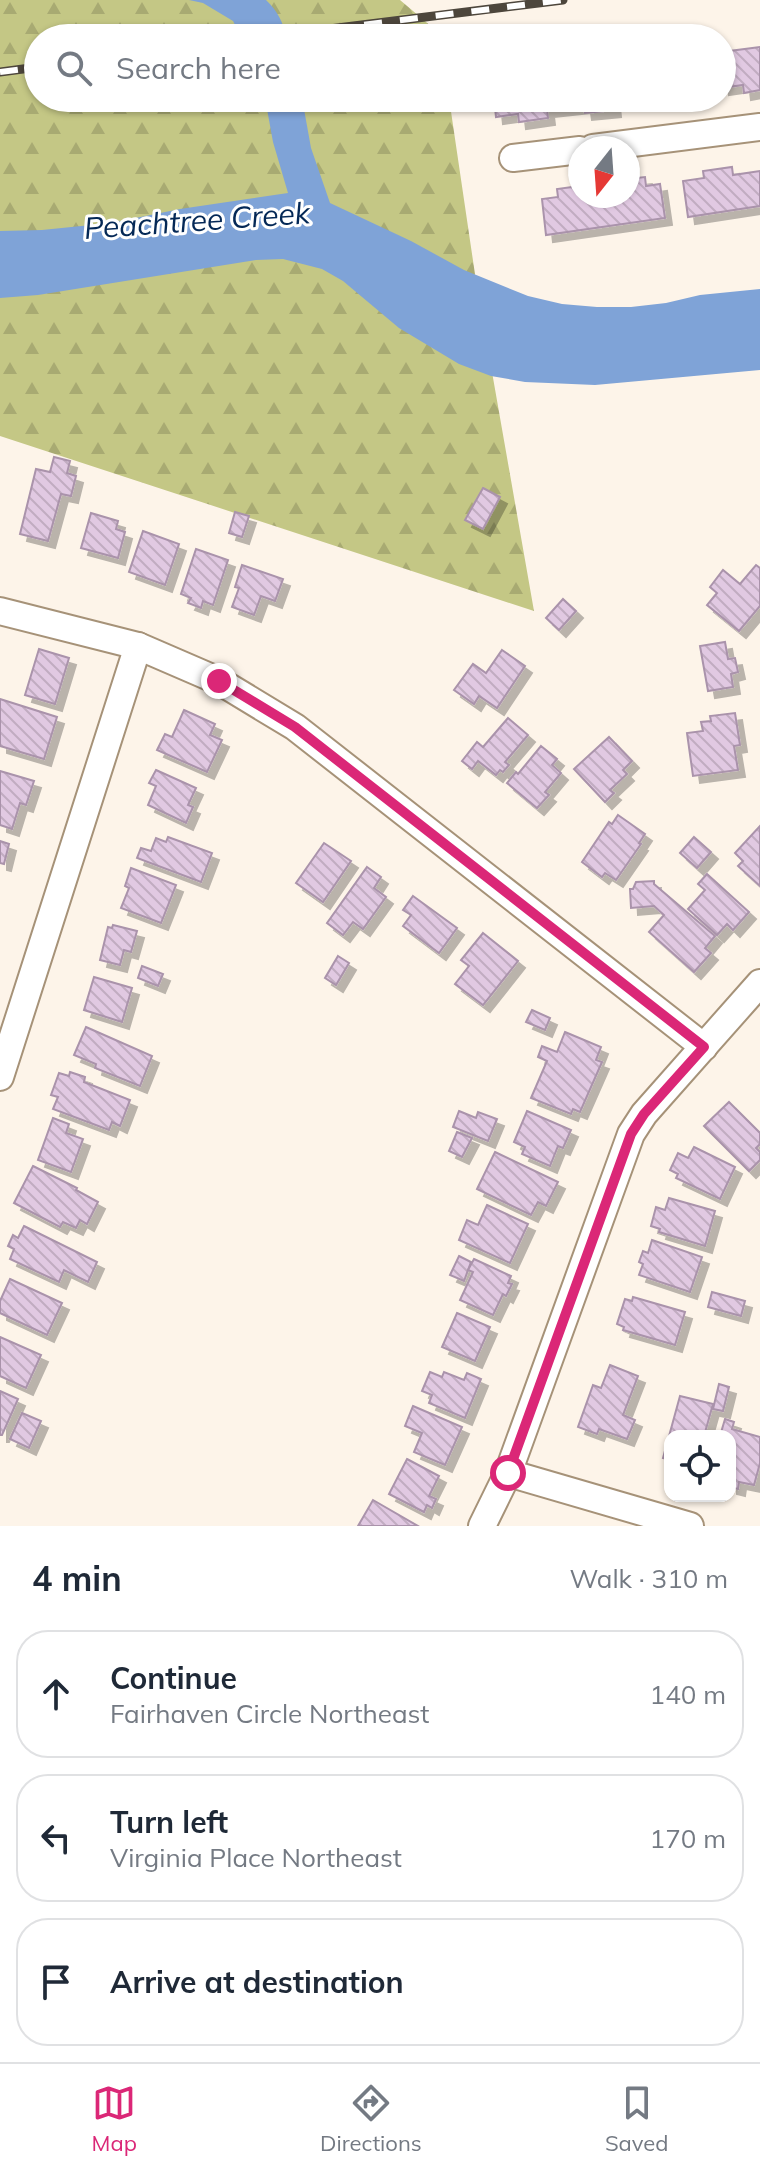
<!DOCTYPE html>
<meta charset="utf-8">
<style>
:root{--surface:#fff;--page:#f2f2f3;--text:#1f2937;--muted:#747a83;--line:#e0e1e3;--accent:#db2777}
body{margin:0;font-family:Mulish,sans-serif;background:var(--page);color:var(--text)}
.controls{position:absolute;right:24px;bottom:24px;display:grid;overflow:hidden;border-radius:16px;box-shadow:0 2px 6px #0004}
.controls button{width:72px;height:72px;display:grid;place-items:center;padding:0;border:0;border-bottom:2px solid var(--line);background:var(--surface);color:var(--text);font:40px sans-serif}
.compass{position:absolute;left:568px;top:136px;width:72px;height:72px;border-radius:50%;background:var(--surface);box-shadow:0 2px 6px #0004;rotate:197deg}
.stop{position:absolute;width:24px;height:24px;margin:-18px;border:6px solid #db2777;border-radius:50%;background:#fff}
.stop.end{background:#db2777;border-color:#fff;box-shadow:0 2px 8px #0008}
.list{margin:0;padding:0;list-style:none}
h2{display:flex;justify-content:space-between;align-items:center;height:104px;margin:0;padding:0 32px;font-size:34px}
h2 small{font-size:26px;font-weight:400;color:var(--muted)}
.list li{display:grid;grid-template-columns:52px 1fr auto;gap:24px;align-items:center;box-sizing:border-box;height:128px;margin:0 16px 16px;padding:0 16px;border:2px solid var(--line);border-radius:32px}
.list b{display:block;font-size:30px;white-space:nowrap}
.list p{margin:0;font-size:26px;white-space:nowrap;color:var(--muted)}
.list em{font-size:26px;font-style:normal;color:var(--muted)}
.icon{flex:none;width:44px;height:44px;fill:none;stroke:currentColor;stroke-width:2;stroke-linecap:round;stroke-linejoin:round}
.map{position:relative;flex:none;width:760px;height:1526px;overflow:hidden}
.search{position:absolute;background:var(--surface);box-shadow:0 2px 6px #0004;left:24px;right:24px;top:24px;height:88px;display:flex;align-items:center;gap:20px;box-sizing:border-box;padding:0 28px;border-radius:44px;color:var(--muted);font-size:30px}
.sheet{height:536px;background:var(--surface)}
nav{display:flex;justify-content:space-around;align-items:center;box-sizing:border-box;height:112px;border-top:2px solid var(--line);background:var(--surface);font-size:22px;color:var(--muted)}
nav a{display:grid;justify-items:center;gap:4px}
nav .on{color:var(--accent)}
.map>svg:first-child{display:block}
</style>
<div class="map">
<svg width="760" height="1526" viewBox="0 0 760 1526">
<defs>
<pattern id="forest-firs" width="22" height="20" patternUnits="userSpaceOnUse" patternTransform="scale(2)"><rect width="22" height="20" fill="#c4c785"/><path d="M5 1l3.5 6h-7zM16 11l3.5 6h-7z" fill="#a8aa72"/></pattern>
<pattern id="building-back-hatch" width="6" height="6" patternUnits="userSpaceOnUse" patternTransform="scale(2)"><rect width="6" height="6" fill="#e1c9e2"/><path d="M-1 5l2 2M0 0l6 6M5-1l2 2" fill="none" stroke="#c1acc1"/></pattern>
<filter id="shadow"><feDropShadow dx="7" dy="7" stdDeviation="0" flood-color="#0004"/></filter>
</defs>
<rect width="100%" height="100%" fill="#fdf4e9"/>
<path fill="url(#forest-firs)" d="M0,0H400L439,33L440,38H38V98H449L476,281L534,611L0,436Z"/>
<g fill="#7fa3d7">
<path d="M189,0H266C278,11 283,23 287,38H242L233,21L203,3Z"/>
<path d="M265,98H302L311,148L330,203L411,241L464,270L528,296L562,304L597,307H631L666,303L700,295L760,289V370L595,385L525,382L491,376L459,364L399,328L343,281L322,269L283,259L256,260L38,295L0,298V231L42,230L111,223L180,209L288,193L273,142Z"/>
</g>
<g fill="url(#building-back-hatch)" stroke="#aa93ab" stroke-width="2" filter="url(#shadow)">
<path d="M760,47V90L744,93L743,85L722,88V52Z"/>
<path d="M494,98H633V99L613,101L614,110L585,113L584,106L547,110L548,118L519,122L518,114L496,117Z"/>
<path d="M732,167L733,175L760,171V206L688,217L683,181L704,178L703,171Z"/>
<path d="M645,177L646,186L660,184L665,218L546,235L542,199L558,197L557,189L580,186V196H628V179Z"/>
<path d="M54,457L70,461L67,473L76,476L71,496L61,494L48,541L20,534L36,469L50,472Z"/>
<path d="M483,488L500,497L483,529L465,520Z"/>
<path d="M235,512L249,516L242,537L229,533Z"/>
<path d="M91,513L118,521L116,529L125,532L118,558L81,548Z"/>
<path d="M143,531L179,544L165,585L129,572Z"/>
<path d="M196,549L228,560L213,605L203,601L201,608L188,603L191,598L181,594Z"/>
<path d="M242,565L283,579L275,601L261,596L254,615L232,607L239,588L235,587Z"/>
<path d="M756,565L760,568V606L739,631L707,605L717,593L710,587L723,570L740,584Z"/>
<path d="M563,599L576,611L559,630L546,618Z"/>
<path d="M725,642L728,659L735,658L738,672L731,674L733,687L708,691L700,646Z"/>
<path d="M39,649L69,658L55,704L25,695Z"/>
<path d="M502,650L525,666L497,708L479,696L474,704L454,690L473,664L486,673Z"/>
<path d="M0,699L57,717L44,759L0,746Z"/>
<path d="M184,710L215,724L210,735L222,740L207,772L157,750L165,734L172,737Z"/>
<path d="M735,713L740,745L734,746L738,770L693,776L687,733L703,731L701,722L711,721L710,716Z"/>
<path d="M508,718L528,735L505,762L509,765L503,772L500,770L496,775L478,761L472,769L462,761L477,742L483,747Z"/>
<path d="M609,737L632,761L623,770L627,774L610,790L614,793L605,802L574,769Z"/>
<path d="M541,746L557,759L552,765L561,773L545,792L549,795L537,808L507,783L516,772L518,774Z"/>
<path d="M156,770L196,788L188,805L193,807L186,823L148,805L156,786L149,783Z"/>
<path d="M0,771L34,781L26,805L20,803L12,829L0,825Z"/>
<path d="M618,815L645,834L639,843L641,844L616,880L605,873L602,877L582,862L609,822L612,824Z"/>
<path d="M760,826V886L738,866L743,861L735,853Z"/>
<path d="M168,837L212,853L201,882L137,858L141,848L151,851L156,838L166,842Z"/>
<path d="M694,837L711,852L697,868L680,853Z"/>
<path d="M0,841L9,844L4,864L0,863Z"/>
<path d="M324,843L351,861L323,902L296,883Z"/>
<path d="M367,867L381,877L374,888L386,897L363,929L353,922L343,935L327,923Z"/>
<path d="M131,868L176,885L161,923L121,908L129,888L125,886Z"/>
<path d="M707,874L749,912L733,930L727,924L717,935L688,909L705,890L698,884Z"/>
<path d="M654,881V884L715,936L705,948L711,953L694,972L649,932L664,915L654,906L631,908L630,889H633L636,882Z"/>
<path d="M413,896L457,928L439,953L403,926L411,915L403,910Z"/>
<path d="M113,925L137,931L131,952L124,950L120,965L100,960L108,927L112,928Z"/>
<path d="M483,933L518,961L483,1005L455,984L469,966L461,960Z"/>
<path d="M338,956L349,963L336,985L325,978Z"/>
<path d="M142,966L163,974L158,986L138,978Z"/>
<path d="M94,977L132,988L122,1022L84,1010Z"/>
<path d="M532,1010L550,1018L545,1030L526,1022Z"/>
<path d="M86,1027L152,1056L140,1086L95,1068L96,1064L74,1055Z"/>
<path d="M565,1032L601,1047L596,1060L602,1062L580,1112L573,1109L571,1114L531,1098L547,1061L538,1057L542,1046L557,1052Z"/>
<path d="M70,1072L85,1077L84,1082L130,1100L120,1126L112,1122L109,1130L53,1109L58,1097L51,1095L59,1073L69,1076Z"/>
<path d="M729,1102L760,1133V1144L756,1148L760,1152V1160L749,1171L704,1126Z"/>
<path d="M459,1111L476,1118L478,1112L497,1119L488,1141L453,1127Z"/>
<path d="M527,1111L571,1130L563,1148L558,1146L550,1166L522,1154L525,1147L514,1142Z"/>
<path d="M53,1118L69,1124L66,1133L83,1139L71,1172L38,1160Z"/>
<path d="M457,1132L472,1138L462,1157L449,1151Z"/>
<path d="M694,1147L735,1167L720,1199L676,1178L678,1174L670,1170L678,1153L688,1158Z"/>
<path d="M495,1152L558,1182L546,1206L538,1202L531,1215L477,1189Z"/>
<path d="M33,1166L77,1188L76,1190L98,1202L87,1224L80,1220L76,1228L63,1222L60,1227L14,1203Z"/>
<path d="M669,1198L715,1211L705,1246L659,1232L660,1229L651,1226L656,1207L665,1210Z"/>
<path d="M487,1205L528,1224L510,1263L459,1240L467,1220L478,1225Z"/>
<path d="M24,1226L97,1262L88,1282L64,1270L59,1282L10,1259L14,1249L8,1246L13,1235L18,1238Z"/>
<path d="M652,1240L702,1257L690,1292L639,1275L643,1264L639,1262L643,1251L648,1253Z"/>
<path d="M459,1256L471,1262L464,1281L450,1275Z"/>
<path d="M474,1259L511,1276L508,1283L512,1284L506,1296L503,1294L493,1315L460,1300L473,1272L468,1270Z"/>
<path d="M10,1279L62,1303L47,1335L0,1313V1301Z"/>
<path d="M712,1292L745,1301L741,1316L708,1307Z"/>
<path d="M633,1297L685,1312L675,1345L623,1330L624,1327L617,1324L625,1299L632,1301Z"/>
<path d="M457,1313L490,1327L475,1361L442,1347Z"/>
<path d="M0,1337L41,1355L26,1388L0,1376Z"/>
<path d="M610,1365L638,1376L623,1415L635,1420L627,1439L599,1429L597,1434L578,1427L593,1385L601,1388Z"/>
<path d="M430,1372L442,1377L444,1372L464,1380L467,1373L481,1379L465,1418L429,1403L432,1395L422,1391Z"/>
<path d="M719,1384L729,1387L723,1411L713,1409Z"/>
<path d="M0,1391L18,1399L2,1435H0Z"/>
<path d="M680,1396L713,1404L704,1436H670V1460L663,1458Z"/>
<path d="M413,1406L462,1427L445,1465L414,1452L422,1433L405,1426Z"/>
<path d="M22,1413L41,1421L29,1448L10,1439Z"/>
<path d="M725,1419L734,1422L732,1429L760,1437V1463L754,1485L739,1482L738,1489L730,1487V1436H720Z"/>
<path d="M407,1459L439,1476L429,1496L436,1499L432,1508L427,1505L424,1512L389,1494Z"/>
<path d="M373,1500L418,1526H358Z"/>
</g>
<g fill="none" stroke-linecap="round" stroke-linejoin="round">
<g stroke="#a69278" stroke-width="30">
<g id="minor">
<path d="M593,148L760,127"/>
<path d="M513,158L580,150"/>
<path d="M0,611L138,646L219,681L295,727L704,1047"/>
<path d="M0,1077L138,646"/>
<path d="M508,1473L690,1526"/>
<path d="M482,1526L508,1473L631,1134L644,1114L760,983"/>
</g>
</g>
<use href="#minor" stroke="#fff" stroke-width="26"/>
<g stroke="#4d463c" stroke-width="9">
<g id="rail">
<path d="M257,38L563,0"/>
<path d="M0,72L38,67"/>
</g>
</g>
<use href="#rail" stroke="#fff" stroke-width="6" stroke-dasharray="18" stroke-linecap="butt"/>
</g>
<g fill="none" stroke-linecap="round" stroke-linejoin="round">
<path stroke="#db2777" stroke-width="10" d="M219,681L295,727L704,1047L644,1114L631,1134L508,1473"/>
</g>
<g text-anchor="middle" stroke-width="6" stroke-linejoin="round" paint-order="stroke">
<g font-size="30" font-style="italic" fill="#042856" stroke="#fff">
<text transform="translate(197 221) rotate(-4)" y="10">Peachtree Creek</text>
</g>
</g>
</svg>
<div class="controls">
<button><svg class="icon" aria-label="locate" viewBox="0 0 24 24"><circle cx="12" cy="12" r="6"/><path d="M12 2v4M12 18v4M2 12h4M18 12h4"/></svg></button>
</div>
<svg class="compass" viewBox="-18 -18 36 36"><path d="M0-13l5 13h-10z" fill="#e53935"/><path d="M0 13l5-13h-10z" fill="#747a83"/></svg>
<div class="stop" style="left:508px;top:1473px"></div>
<div class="stop end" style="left:219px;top:681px"></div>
<div class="search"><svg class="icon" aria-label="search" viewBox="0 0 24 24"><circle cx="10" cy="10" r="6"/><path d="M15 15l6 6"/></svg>Search here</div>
</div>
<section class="sheet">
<h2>4 min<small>Walk · 310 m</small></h2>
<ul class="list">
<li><svg class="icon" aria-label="ahead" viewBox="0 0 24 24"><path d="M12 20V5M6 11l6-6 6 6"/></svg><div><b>Continue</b><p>Fairhaven Circle Northeast</p></div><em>140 m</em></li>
<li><svg class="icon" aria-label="left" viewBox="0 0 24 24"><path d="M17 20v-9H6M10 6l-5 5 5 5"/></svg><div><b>Turn left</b><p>Virginia Place Northeast</p></div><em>170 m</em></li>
<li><svg class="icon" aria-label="arrive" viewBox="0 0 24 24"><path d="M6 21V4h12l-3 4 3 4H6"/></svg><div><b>Arrive at destination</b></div></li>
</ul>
</section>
<nav>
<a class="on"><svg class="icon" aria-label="map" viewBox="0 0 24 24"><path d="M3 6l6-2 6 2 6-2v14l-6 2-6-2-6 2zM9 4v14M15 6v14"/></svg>Map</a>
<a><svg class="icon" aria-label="directions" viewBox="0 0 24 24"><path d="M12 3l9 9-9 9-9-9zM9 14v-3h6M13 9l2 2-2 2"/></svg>Directions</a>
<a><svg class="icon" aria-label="saved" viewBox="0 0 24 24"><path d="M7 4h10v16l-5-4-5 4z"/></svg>Saved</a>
</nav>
